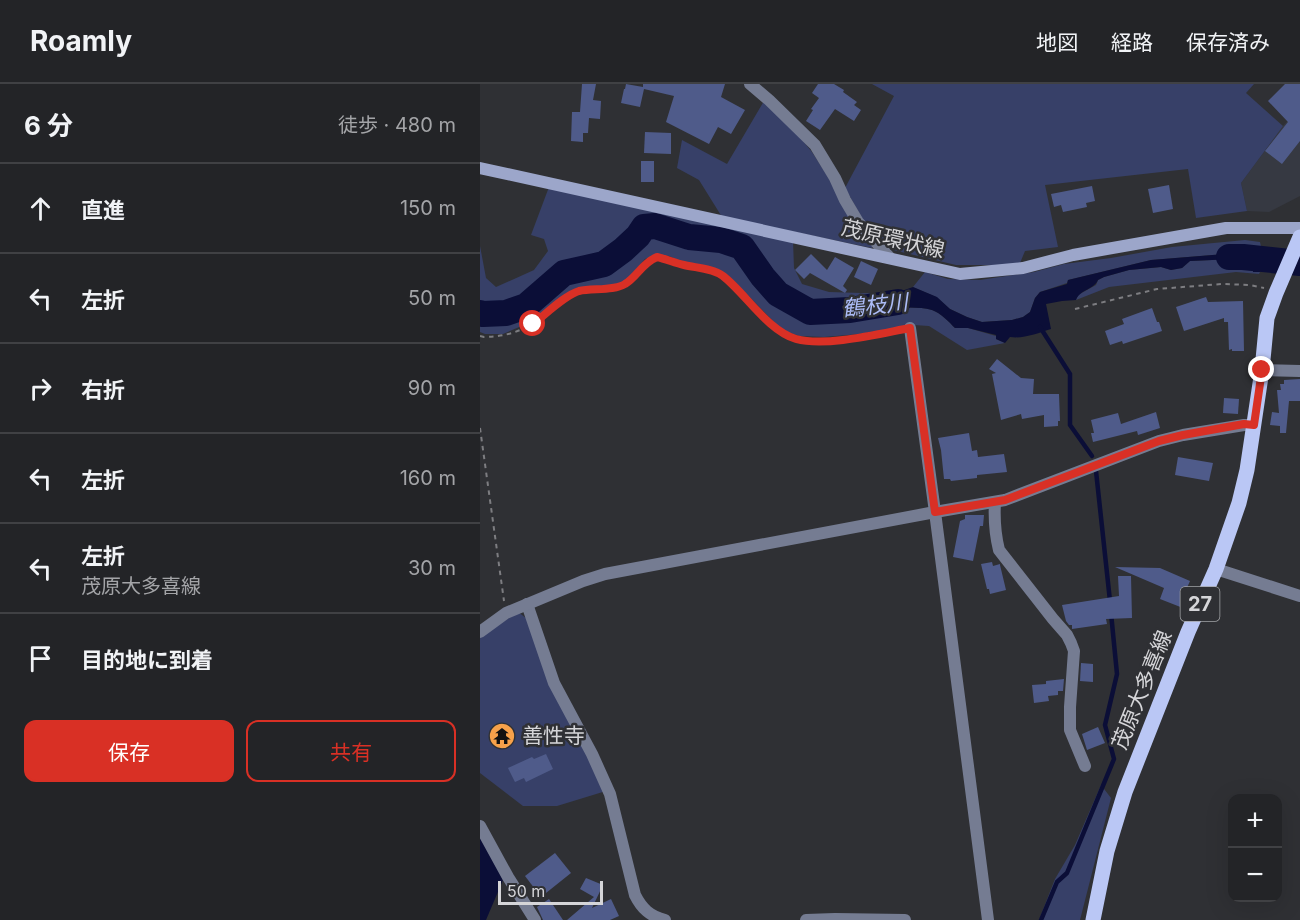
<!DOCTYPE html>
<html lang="ja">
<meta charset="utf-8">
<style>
:root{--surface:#232427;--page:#2f3033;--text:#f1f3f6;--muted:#a3a4a7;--line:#404144;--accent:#d93025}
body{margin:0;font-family:Inter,"Noto Sans JP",sans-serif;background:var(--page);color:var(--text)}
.controls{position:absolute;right:18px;bottom:18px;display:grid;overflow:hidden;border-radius:12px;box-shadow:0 6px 24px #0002}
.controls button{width:54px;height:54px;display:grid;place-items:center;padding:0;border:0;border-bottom:2px solid var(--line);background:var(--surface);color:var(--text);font:30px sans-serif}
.scale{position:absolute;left:18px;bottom:15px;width:105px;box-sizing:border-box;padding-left:6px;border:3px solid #d5d5d8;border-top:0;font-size:16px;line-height:21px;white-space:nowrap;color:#d5d5d8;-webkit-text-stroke:4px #2f3034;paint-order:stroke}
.stop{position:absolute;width:18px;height:18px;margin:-14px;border:4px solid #d93025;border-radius:50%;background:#fff}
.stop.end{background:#d93025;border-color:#fff;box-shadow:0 2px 6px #0008}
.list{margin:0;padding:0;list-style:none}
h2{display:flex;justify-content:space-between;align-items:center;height:78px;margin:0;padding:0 24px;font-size:26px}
h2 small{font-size:20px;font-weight:400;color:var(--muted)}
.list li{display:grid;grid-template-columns:39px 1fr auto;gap:18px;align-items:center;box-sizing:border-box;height:90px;padding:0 24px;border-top:2px solid var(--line)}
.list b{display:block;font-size:22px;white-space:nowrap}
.list p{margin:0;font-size:20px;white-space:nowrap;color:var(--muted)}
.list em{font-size:20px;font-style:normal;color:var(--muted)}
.actions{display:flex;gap:12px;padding:18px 24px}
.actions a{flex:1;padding:14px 0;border:2px solid var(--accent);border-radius:12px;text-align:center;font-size:21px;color:var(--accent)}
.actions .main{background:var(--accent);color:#fff}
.icon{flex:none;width:33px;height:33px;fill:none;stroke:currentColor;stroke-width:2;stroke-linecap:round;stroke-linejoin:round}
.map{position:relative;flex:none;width:820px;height:836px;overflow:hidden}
header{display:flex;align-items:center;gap:36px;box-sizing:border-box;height:84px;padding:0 30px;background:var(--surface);border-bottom:2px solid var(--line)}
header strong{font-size:28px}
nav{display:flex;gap:33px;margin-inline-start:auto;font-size:21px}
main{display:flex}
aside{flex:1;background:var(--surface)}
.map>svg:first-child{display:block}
</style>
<header>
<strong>Roamly</strong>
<nav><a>地図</a><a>経路</a><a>保存済み</a></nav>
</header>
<main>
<aside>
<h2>6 分<small>徒歩 · 480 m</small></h2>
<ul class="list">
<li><svg class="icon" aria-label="ahead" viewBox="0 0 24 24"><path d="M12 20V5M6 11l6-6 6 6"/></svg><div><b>直進</b></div><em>150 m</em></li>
<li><svg class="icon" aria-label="left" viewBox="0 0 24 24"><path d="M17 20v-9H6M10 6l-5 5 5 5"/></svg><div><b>左折</b></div><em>50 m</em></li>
<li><svg class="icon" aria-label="right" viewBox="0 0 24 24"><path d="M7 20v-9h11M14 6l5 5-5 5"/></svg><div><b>右折</b></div><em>90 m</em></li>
<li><svg class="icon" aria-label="left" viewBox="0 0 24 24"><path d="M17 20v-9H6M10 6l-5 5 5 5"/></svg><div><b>左折</b></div><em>160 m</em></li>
<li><svg class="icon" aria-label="left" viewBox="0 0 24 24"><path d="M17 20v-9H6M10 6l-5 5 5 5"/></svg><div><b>左折</b><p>茂原大多喜線</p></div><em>30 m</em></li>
<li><svg class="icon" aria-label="arrive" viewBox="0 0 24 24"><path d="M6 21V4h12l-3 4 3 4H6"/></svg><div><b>目的地に到着</b></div></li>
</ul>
<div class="actions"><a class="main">保存</a><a>共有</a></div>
</aside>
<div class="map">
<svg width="820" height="836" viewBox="0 0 820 836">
<rect width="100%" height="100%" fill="#2f3034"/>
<path fill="#363942" d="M811,33L820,39V112L789,128L767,127L761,99L803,42Z"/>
<g fill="#374068">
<path d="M392,0H774L766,9L803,42L761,99L767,127L716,134L708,85L565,101L578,163L545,167L540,179L526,181H476L413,166L387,143L365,104L414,12Z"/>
<path d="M284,17L313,45L332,68L392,161V164L242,133L219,96L197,84L202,56L247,80Z"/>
<path d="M69,103L313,157L314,184L322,200L349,208L414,210L383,221L384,227C403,225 434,221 452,226C461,229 469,238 475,244H488L516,252V255L525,259L487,266L449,242L434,241L380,250L344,253L319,252L302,246L248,191L233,184L202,178L189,172L176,171L165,175L145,198L135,201L101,204L92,207L51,238L23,250H5L0,248V162L6,194L16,203L54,186L68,167L64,155L51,151Z"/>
<path d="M765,156L780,158L782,167L671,176L588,196L587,199L560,208L555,214L550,228L543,233L532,236L502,238L487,233L470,225L456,213L433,203L445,188L468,195L500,196L554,188L584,180L631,174L692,163Z"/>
<path d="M754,175L765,177L773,182V187L780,188L779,190L756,188L629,203L596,216L598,211L616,201L618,196L624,193L649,186L681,183L691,186L702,184L710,177Z"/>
<path d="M38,528L46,534L126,707L77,722H43L0,689V553Z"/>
<path d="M621,701L631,714L600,836H559L575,795L595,761Z"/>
</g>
<g fill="#0b0e37">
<path d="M782,167L784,178L780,188H773V182L765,177L754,175L710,177L702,184L691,186L681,183L649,186L624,193L618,196C614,206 600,205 596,216L582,217L566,220L571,245C558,249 544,255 530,253L525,259L516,255V251L488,244H475C469,238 461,229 452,226C434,221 403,225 384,227L382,221L433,203L457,213L470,225L487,233L502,238L532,236L543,233L550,228L555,214L560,208L587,200L588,196L671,176Z"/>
<path d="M0,753L23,796L6,836H0Z"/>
</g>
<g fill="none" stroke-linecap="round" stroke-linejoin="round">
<g stroke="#0b0e37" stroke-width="4.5">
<path d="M560,243L590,290V341L612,372"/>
<path d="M616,387L630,517"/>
<path d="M561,836L577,798L587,789L634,675L625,641L637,590L631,529"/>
</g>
<g stroke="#0b0e37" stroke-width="26">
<path d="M749,173H763L820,179"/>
<path d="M0,229L3,230L26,229L46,222L84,189L124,180L143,166L158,152L164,143L175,142L209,153L241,156L262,163L283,193L298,210L330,228L370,226L418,218"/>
</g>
</g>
<g fill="#4f5b8a">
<path d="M102,0H116L113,16L121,17L120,35L109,34L108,49H103V58L91,57L92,28H100Z"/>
<path d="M146,0L163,3V0H245L241,13L265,26L251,50L238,43L229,60L186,38L194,12L164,5L160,23L141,19L144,5H145Z"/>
<path d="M338,0H354L364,6L363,8L377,18L374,21L381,26L374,37L355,25L340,46L326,37L333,26L331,25L339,14L332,9Z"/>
<path d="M805,0H820V57L802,80L785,67L808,38L788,17Z"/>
<path d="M165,48L191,49V70L164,69Z"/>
<rect x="161" y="77" width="13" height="21"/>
<path d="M689,101L693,125L673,129L668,105Z"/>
<path d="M612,102L615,117L606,119L607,123L583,128L581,121L574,123L571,110Z"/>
<path d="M331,170L347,186L355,173L374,184L363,202L367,206L365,209L330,189L324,195L315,186Z"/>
<path d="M381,177L398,185L391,201L374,193Z"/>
<path d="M726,213L728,218L763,217L764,267H752V265L749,266L748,238H744V234L704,247L696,223Z"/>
<path d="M672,224L677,238H679L682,247L643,260L642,257L630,261L625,247L644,240L642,235Z"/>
<path d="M517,275L541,294L554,295L553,310H579L580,337H578V342L564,343V331L542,335L541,330L521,336L512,290L516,289L509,285Z"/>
<path d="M820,295V317H809L806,349H800V342L790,341L792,328L799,329L797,306H801L800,300H804V296Z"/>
<path d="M744,314L759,315L758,330L743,329Z"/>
<path d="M676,328L680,344L658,351L657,347L613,358L611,349H614L611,336L638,329L641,340Z"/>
<path d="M489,349L492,367L497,366L498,373L524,370L527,388L497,391V394L471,397L470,395H464L461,366L458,354Z"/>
<path d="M698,373L733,379L729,397L695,391Z"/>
<path d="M485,431H504L503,442H500L493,477L473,473L480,437L485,435Z"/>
<path d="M512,478L513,482L520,480V481L526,506L510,510L509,505H507L501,480Z"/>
<path d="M635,483L680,484L710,497L706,506L710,507L703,524L680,515L684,504Z"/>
<path d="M638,492H651L652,534L626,535L627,540L592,545V541H589L586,537L582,521L639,512Z"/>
<path d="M601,579L613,580V598L600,597Z"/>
<path d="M584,595L583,607H578V611L568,612L569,617L554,619L552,601L566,600V597Z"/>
<path d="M618,643L625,659L607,666L602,650Z"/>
<rect x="12" y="644" width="20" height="15"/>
<path d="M66,670L73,685L46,698L44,694L35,698L28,684L52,673L54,675Z"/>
<path d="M75,769L91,789L61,813L45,792Z"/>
<path d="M106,794L123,801L112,824L131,815L139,832L130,836H87L114,813L100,805Z"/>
<path d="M69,815L83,836H63L57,823Z"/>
</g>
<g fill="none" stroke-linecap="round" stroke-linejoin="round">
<g stroke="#7d7d81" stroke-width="2" stroke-dasharray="4.5 4.5" stroke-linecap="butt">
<path d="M595,225L677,205L742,200L770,201L784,204"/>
<path d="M0,252L4,253C38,252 51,242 77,221C84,216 91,209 100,207C113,204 134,207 145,200C156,194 163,176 176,173C184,172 194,178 202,180C215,184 230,183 242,191C246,194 251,200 255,204C272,221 290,245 314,254C341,264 390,251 418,246"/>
<path d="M0,344L24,517"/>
</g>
<g stroke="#757c92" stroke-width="12">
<path d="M270,0L289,16L335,61L355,94L365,116L378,138L410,174"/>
<path d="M430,244L455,428L508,836"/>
<path d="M782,286L820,287"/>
<path d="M515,418C514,435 515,450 519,466L573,535L587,551L591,559L594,567L590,623V646L605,682"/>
<path d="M736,485L820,512"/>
<path d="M47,520L74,599L112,670L130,710L155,811C162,825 170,832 185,836"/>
<path d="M0,548L26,529L103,497L125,490L455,428L525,416L679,357L703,351L764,341H774"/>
<path d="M0,742L28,793L55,836"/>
<path d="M326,836L355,835L425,836"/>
</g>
<path stroke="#9ca6ca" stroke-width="12" d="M0,84L480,190L543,184L593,171L746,144H820"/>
<path stroke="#bac7f5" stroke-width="15" d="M613,836L627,767L645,708L708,548L736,485L759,419L767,386L782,286L787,234L796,209L820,153"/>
</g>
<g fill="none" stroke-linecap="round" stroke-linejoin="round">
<path stroke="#d93025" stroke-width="8" d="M53,240C65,231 85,211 99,207C112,204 134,207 145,200C157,193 162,179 177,173C186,175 195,179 204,181C216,184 232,184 243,192C265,209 288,247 316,255C346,263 398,250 430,244L455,428L525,416L679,357L703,351L764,340L774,341L782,286"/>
</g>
<defs>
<g id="temple-disc" transform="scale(1.35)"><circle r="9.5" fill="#f7a14a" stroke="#2f3034"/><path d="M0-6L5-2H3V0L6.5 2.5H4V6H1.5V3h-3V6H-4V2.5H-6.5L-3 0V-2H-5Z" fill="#111"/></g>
</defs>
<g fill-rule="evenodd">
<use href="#temple-disc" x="22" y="652"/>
</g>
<g text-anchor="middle" stroke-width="5" stroke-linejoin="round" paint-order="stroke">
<rect fill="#2f3034" stroke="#a3a4a7" stroke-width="1.5" x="700.5" y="503" width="39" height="34" rx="4.5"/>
<g font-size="20" font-weight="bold" fill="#d5d5d8">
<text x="720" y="527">27</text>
</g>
<g font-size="21" fill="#d5d5d8" stroke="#2f3034">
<text transform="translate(413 155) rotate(13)" y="7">茂原環状線</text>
<text transform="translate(662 606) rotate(-68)" y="7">茂原大多喜線</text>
</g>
<g font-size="21" fill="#d5d5d8" stroke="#2f3034" text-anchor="start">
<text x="42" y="659">善性寺</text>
</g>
<g font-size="22" font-style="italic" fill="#acbcf7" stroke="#2f3034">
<text transform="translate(395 221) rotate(-6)" y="8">鶴枝川</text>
</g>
</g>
</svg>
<div class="controls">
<button>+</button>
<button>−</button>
</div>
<div class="scale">50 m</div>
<div class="stop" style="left:53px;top:240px"></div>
<div class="stop end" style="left:782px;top:286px"></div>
</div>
</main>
